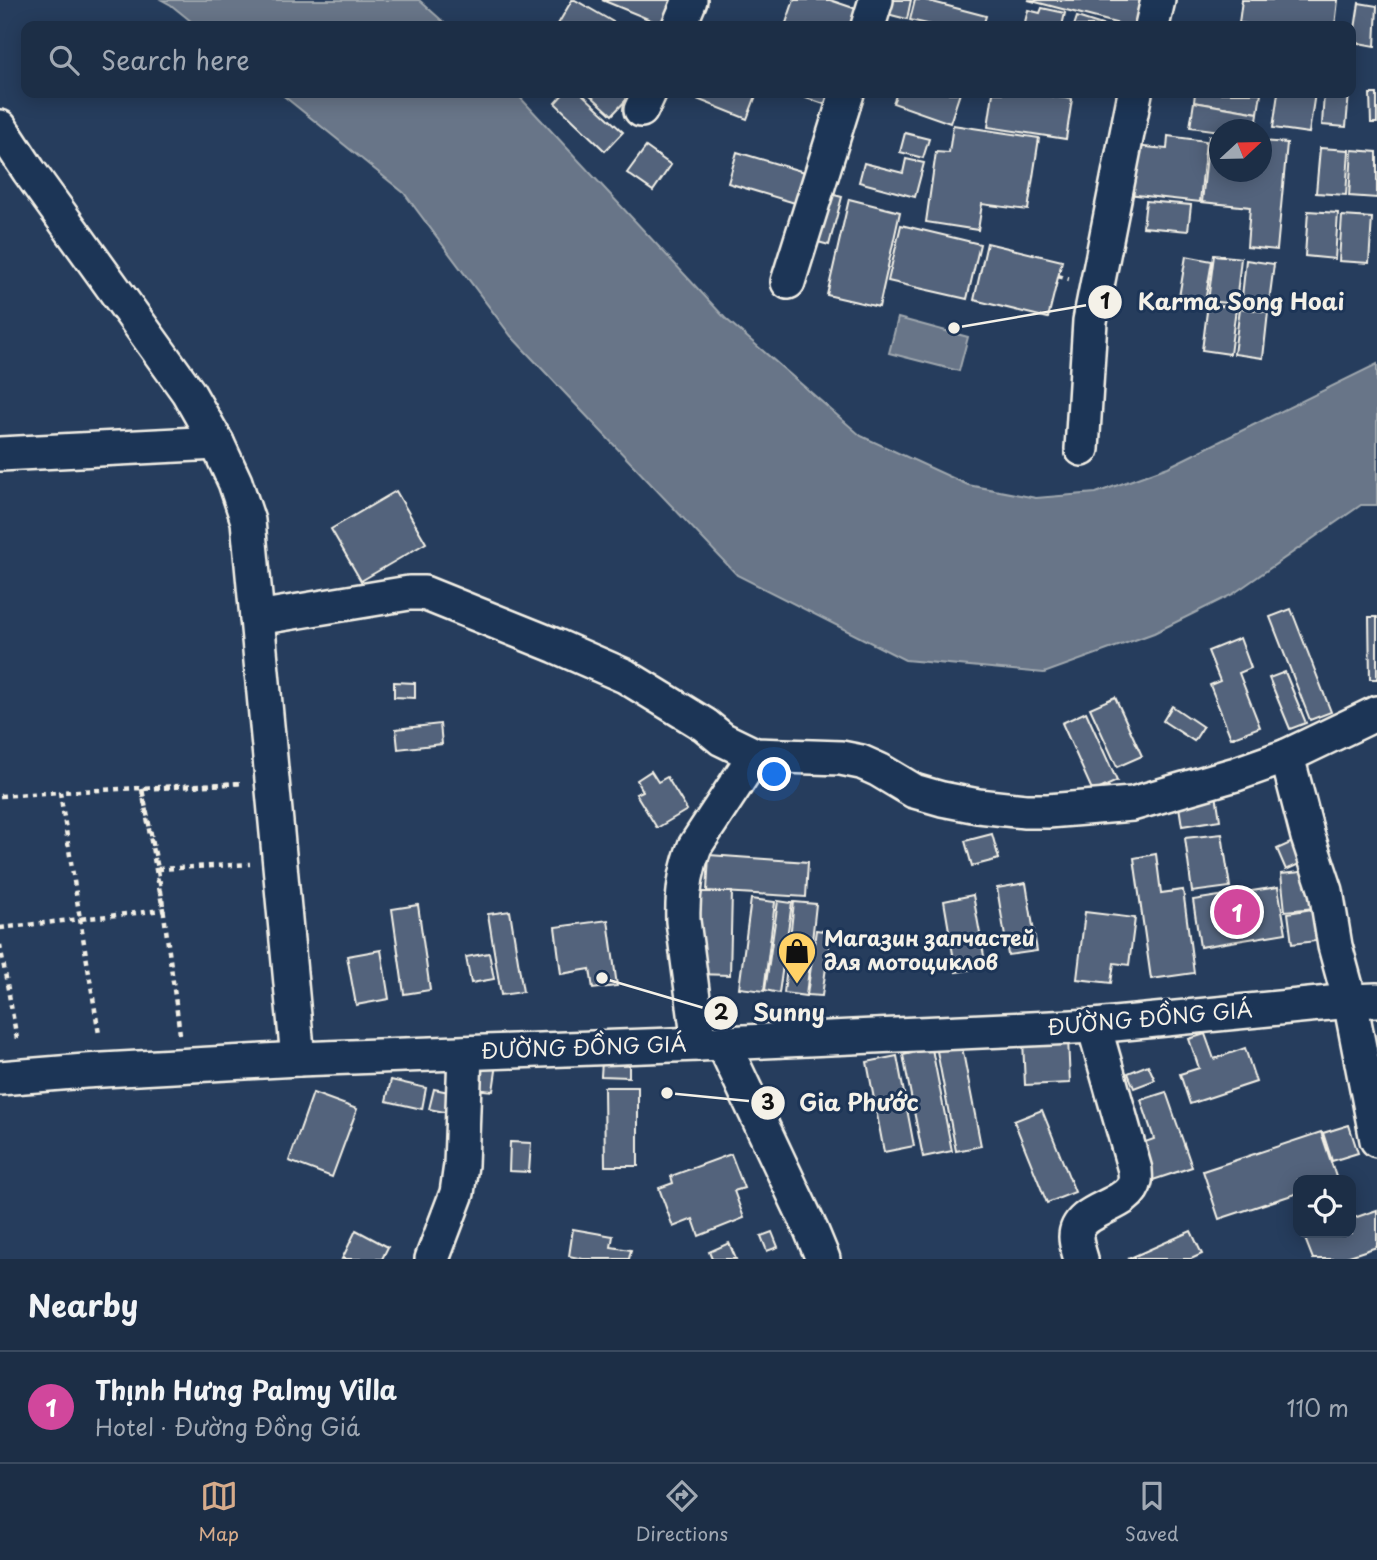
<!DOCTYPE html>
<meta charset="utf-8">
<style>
:root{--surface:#1c2e46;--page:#25364d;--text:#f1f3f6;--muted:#a0a8b3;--line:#3a4a5f;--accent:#d6ab8b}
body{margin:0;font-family:"Playpen Sans",sans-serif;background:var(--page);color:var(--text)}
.controls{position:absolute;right:21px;bottom:21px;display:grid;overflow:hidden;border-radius:14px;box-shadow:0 4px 18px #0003}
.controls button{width:63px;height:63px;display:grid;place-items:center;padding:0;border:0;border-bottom:2px solid var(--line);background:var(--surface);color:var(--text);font:35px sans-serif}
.compass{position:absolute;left:1209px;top:119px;width:63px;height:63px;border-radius:50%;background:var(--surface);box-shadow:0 4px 18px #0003;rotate:68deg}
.you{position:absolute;left:775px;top:775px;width:24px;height:24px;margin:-18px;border:5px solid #fff;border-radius:50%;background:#1a73e8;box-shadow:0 0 0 10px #1a73e833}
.badge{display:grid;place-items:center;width:46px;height:46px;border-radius:50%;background:var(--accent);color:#fff;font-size:23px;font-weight:700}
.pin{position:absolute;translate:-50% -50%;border:4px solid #fff;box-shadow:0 2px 7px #0006}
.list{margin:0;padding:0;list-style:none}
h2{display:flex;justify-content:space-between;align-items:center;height:91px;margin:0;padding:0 28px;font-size:30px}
h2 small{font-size:23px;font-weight:400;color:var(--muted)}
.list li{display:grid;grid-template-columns:46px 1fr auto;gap:21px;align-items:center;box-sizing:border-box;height:112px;padding:0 28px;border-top:2px solid var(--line)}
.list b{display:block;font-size:26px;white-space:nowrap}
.list p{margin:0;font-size:23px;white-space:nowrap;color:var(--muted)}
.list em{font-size:23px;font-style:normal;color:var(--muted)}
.icon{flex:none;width:38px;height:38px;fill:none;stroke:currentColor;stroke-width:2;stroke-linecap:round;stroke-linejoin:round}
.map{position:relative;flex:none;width:1377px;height:1259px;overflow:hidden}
.search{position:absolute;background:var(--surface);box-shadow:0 4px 18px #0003;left:21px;right:21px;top:21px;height:77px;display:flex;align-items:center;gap:18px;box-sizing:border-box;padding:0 24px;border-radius:14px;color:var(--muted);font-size:26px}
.sheet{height:203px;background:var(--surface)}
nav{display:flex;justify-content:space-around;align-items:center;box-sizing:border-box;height:98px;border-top:2px solid var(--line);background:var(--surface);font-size:19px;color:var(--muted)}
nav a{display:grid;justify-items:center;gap:4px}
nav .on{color:var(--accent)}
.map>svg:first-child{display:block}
</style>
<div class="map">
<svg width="1377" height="1259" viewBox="0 0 1377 1259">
<rect width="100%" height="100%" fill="#263d5d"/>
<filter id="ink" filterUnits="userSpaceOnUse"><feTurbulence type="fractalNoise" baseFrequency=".0143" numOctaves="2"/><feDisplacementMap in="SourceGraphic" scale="14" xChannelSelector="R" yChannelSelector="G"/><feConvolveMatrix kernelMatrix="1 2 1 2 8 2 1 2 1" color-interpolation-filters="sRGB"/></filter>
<g filter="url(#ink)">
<g fill="#677588" stroke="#9fa7ae" stroke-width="2">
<path d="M162,0H419L448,26H197L171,5Z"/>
<path d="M280,93H516L725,318L861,436L968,485L1036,498L1096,493L1168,467L1377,364V505H1361L1233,594L1154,633L1044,673L905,660L737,575L511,336L404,193Z"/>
<path d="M898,318L968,337L959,371L889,353Z"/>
</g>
<g fill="#52647b" stroke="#f4f1e8" stroke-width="2">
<path d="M572,0H575L615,23L613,26H557Z"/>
<path d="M602,0H675L665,26Z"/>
<path d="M794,0H830L868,13L864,26H785Z"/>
<path d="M887,0H911L907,19L883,13Z"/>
<path d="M915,0H925L986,16L983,26H936L910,20Z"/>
<path d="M1028,0H1148L1141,26H1127Z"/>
<path d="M1242,0H1338L1335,26H1263L1239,23Z"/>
<path d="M1359,3L1377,6L1375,46L1353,42Z"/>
<path d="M1042,8L1065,13L1062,26H1024L1028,10L1040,13Z"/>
<path d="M1077,17L1105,26H1074Z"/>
<path d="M564,93H581L623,132L605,151L555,103Z"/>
<path d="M588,93H622L628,98L612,115Z"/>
<path d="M700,93H757L747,119L697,99Z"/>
<path d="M791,93H838L833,107Z"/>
<path d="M897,93H960L950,123L893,103Z"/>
<path d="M993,93H1029L1072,99L1066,139L988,127Z"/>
<path d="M1195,93H1261L1258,113L1194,102Z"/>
<path d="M1278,93H1315L1309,133L1273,128Z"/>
<path d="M1324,93H1349L1346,127L1322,125Z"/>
<path d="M1370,94H1377V123H1371Z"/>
<path d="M1194,102L1258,113L1256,130H1220V131L1190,127Z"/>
<path d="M953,125L1039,138L1028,210L982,204L978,230L926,222L936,152L949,153Z"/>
<path d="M905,133L929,139L923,158L900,152Z"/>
<path d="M1168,136L1206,141L1200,202L1128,194L1133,146L1167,149Z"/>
<path d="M1209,136L1220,137V172H1262V141L1287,143L1277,250L1247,247L1250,207L1202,202Z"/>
<path d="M646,147L671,165L653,191L627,173Z"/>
<path d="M1320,148L1349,150L1346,195L1316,193Z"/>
<path d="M1352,150L1377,152V198L1349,196Z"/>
<path d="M737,152L804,172L795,203L728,183Z"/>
<path d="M906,159L924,163L915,197L859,182L864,163L903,173Z"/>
<path d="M819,191L842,197L829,245L807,239Z"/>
<path d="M849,199L900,212L879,307L827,295Z"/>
<path d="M1146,201L1191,205L1188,231L1143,227Z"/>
<path d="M1308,211L1338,213L1335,259L1305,256Z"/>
<path d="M1342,216L1372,218L1369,263L1339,261Z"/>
<path d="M901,225L980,244L967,299L888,281Z"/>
<path d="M987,243L1062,261L1048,318L974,300Z"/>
<path d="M1214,255L1241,258L1236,304L1208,301Z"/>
<path d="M1186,256L1212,261L1205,302L1179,297Z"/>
<path d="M1246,260L1274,264L1268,310L1241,306Z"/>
<path d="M1208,304L1236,308L1230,354L1202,350Z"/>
<path d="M1240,308L1268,312L1263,358L1234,354Z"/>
<path d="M396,491L426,543L361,581L331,529Z"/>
<path d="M1291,609L1331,712L1310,720L1270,617Z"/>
<path d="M1369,617H1377V679H1370Z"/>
<path d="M1240,638L1251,668L1239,673L1260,727L1231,738L1210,685L1220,681L1208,651Z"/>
<path d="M1285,672L1306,723L1290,729L1269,678Z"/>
<path d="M394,682L415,683V698L394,697Z"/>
<path d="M1115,697L1142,756L1117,767L1090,708Z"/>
<path d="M1172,706L1203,727L1194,741L1163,721Z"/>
<path d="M1086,712L1117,781L1093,792L1062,723Z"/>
<path d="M440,724L442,744L398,749L396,729Z"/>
<path d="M651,771L658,782L667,777L687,810L657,828L636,794L643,791L637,780Z"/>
<path d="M1216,794L1220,820L1182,826L1178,800Z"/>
<path d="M992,834L999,859L972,866L965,841Z"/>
<path d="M1222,834L1230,887L1192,892L1185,838Z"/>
<path d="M1297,840L1306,861L1286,870L1277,849Z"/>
<path d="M1156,854L1161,893L1183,890L1194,973L1151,979L1134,858Z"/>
<path d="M709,855L808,862L806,897L707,891Z"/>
<path d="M1311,871L1315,908L1285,911L1281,874Z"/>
<path d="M1026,883L1037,951L1008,955L997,888Z"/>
<path d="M1278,887L1286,933L1200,947L1193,900Z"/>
<path d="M697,892H732L730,975L695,974Z"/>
<path d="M973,895L986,967L956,972L944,901Z"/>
<path d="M751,899L775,902L764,991L739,988Z"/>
<path d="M778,901L792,903L779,993L765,990Z"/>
<path d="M794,902L816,904L806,996L784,993Z"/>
<path d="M418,905L430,990L404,994L392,909Z"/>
<path d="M1312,909L1316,941L1292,944L1288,913Z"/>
<path d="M510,911L523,992L501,995L488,914Z"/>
<path d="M1085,912L1135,918L1129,965L1114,963L1111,983L1077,979Z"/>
<path d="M608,920L617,986L593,989L590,969L561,974L555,927Z"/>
<path d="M816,930L831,932L822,996L807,995Z"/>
<path d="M381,950L389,999L356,1005L347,956Z"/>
<path d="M489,953L494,979L471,983L466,957Z"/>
<path d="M1205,1034L1214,1059L1245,1048L1256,1082L1190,1104L1180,1074L1199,1068L1189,1039Z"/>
<path d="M1068,1038L1070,1083L1025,1085L1023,1040Z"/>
<path d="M962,1047L981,1146L956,1151L937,1051Z"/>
<path d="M932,1049L952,1151L923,1157L903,1055Z"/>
<path d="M897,1056L914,1146L884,1152L867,1062Z"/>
<path d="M478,1061L497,1064L493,1091L474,1089Z"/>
<path d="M602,1061L629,1062V1077L601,1076Z"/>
<path d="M1148,1065L1155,1080L1134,1088L1128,1073Z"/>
<path d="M391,1080L426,1088L422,1109L386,1101Z"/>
<path d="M604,1087H638V1166H605Z"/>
<path d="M434,1089L459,1094L455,1114L429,1109Z"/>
<path d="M1166,1092L1192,1167L1144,1183L1131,1147L1154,1139L1141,1100Z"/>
<path d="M313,1093L357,1109L332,1177L289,1161Z"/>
<path d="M1042,1110L1075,1192L1047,1203L1014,1121Z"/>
<path d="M1349,1125L1358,1153L1332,1161L1323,1133Z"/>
<path d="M1321,1132L1337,1180H1298V1193L1219,1219L1203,1171Z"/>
<path d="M510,1142L531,1143L529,1172L509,1171Z"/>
<path d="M731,1154L744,1188L734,1191L744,1218L699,1236L693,1219L673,1227L659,1188L673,1183L671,1176Z"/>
<path d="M1377,1210V1247L1340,1259H1313L1304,1236L1312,1233H1351V1219Z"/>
<path d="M573,1229L613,1236L611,1247L631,1250L629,1259H583L569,1256Z"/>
<path d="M356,1230L388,1247L382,1259H342Z"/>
<path d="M1191,1231L1202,1254L1191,1259H1128Z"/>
<path d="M772,1232L778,1247L767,1251L761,1236Z"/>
<path d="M729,1243L736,1259H712L709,1252Z"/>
</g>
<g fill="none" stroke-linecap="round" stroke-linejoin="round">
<g stroke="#f4f1e8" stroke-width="38">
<g id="street">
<path d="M679,26L690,0"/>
<path d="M868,26L876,0"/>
<path d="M1152,26L1158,0"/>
<path d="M641,110L649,93"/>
<path d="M0,127L29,171L188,392L217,443L235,482L248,521L298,1059"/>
<path d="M788,282L847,93"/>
<path d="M1082,449L1090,321L1135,93"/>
<path d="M0,454L217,443"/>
<path d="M257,618L409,593H424L556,646L625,676L705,725L722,739L755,755L841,758L861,762L879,770L914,791L942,799L978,806L1025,811H1048L1132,804L1236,774L1287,756L1377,713"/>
<path d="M1287,756L1308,837L1326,891L1335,946L1350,1001L1377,1140"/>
<path d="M723,1043L811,1230L823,1259"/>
<path d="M699,1044L683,921C682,894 685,871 695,846L755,755"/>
<path d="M0,1078L85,1071L298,1059L699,1044L1094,1026L1350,1001L1377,1000"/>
<path d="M432,1259L457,1193L461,1165L465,1053"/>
<path d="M1081,1259C1079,1252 1076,1244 1076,1237C1076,1207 1130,1208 1135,1181C1136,1178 1135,1174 1135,1170L1094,1026"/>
</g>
</g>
<g stroke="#f4f1e8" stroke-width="4.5" stroke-dasharray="5 5" stroke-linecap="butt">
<path d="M1058,276L1069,279"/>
<path d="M142,789L163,910L80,919L60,792L243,783"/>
<path d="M0,796L60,792"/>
<path d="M158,869L250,864"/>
<path d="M0,928L80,919L99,1034"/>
<path d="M0,945L17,1039"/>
<path d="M180,1034L158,869L142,789L243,783"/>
</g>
<use href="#street" stroke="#1d3557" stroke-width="33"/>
</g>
</g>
<defs>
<g id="shop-pin" transform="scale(2.0125)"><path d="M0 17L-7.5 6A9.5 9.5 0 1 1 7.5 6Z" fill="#ffd166" stroke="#1d3557"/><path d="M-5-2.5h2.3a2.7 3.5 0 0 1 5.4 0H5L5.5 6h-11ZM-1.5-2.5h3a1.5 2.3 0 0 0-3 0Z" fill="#111"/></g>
</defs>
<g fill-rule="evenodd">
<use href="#shop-pin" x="797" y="951"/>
</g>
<g text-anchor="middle" stroke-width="6" stroke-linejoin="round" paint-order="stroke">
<g font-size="21" font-weight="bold" fill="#f4f1e8" stroke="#1d3557" text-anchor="start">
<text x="824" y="946">Магазин запчастей<tspan x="824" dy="24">для мотоциклов</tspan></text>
</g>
<g font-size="21" fill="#f4f1e8" stroke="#1d3557">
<text transform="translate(1150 1019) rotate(-5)" y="7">ĐƯỜNG ĐỒNG GIÁ</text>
<text transform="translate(584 1048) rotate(-2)" y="7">ĐƯỜNG ĐỒNG GIÁ</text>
</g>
</g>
<path fill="none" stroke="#f4f1e8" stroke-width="2.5" d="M954 328L1105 302M602 978L721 1013M667 1093L768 1103"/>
<g fill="#f4f1e8" stroke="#1d3557" stroke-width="2.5">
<circle cx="954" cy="328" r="7"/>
<circle cx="602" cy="978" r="7"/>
<circle cx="667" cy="1093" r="7"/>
<circle cx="1105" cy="302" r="18"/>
<circle cx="721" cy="1013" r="18"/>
<circle cx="768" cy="1103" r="18"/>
</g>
<g font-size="21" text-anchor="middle" font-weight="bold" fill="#111">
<text x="1105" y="309">1</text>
<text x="721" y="1020">2</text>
<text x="768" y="1110">3</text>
</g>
<g font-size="23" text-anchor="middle" font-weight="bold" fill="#f4f1e8" stroke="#1d3557" stroke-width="6" stroke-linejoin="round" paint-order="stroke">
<text x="1241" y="310">Karma Song Hoai</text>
<text x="789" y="1021">Sunny</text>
<text x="859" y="1111">Gia Phước</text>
</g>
</svg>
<div class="controls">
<button><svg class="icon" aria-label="locate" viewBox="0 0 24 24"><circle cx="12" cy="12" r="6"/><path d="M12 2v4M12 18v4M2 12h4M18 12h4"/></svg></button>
</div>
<svg class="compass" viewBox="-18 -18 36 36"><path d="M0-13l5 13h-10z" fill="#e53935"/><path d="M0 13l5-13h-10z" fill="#a0a8b3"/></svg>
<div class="you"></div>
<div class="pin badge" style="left:1237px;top:912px;background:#d1479c">1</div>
<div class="search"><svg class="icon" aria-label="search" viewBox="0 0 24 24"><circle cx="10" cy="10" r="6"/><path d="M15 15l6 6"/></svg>Search here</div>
</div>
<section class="sheet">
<h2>Nearby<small></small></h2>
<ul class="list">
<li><span class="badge" style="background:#d1479c">1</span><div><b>Thịnh Hưng Palmy Villa</b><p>Hotel · Đường Đồng Giá</p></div><em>110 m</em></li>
</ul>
</section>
<nav>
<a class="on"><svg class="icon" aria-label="map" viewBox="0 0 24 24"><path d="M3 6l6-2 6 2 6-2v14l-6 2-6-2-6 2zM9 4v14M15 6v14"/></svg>Map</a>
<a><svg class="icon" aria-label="directions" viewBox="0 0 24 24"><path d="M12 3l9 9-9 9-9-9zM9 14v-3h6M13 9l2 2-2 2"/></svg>Directions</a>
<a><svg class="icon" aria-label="saved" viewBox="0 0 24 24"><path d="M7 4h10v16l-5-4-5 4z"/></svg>Saved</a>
</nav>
